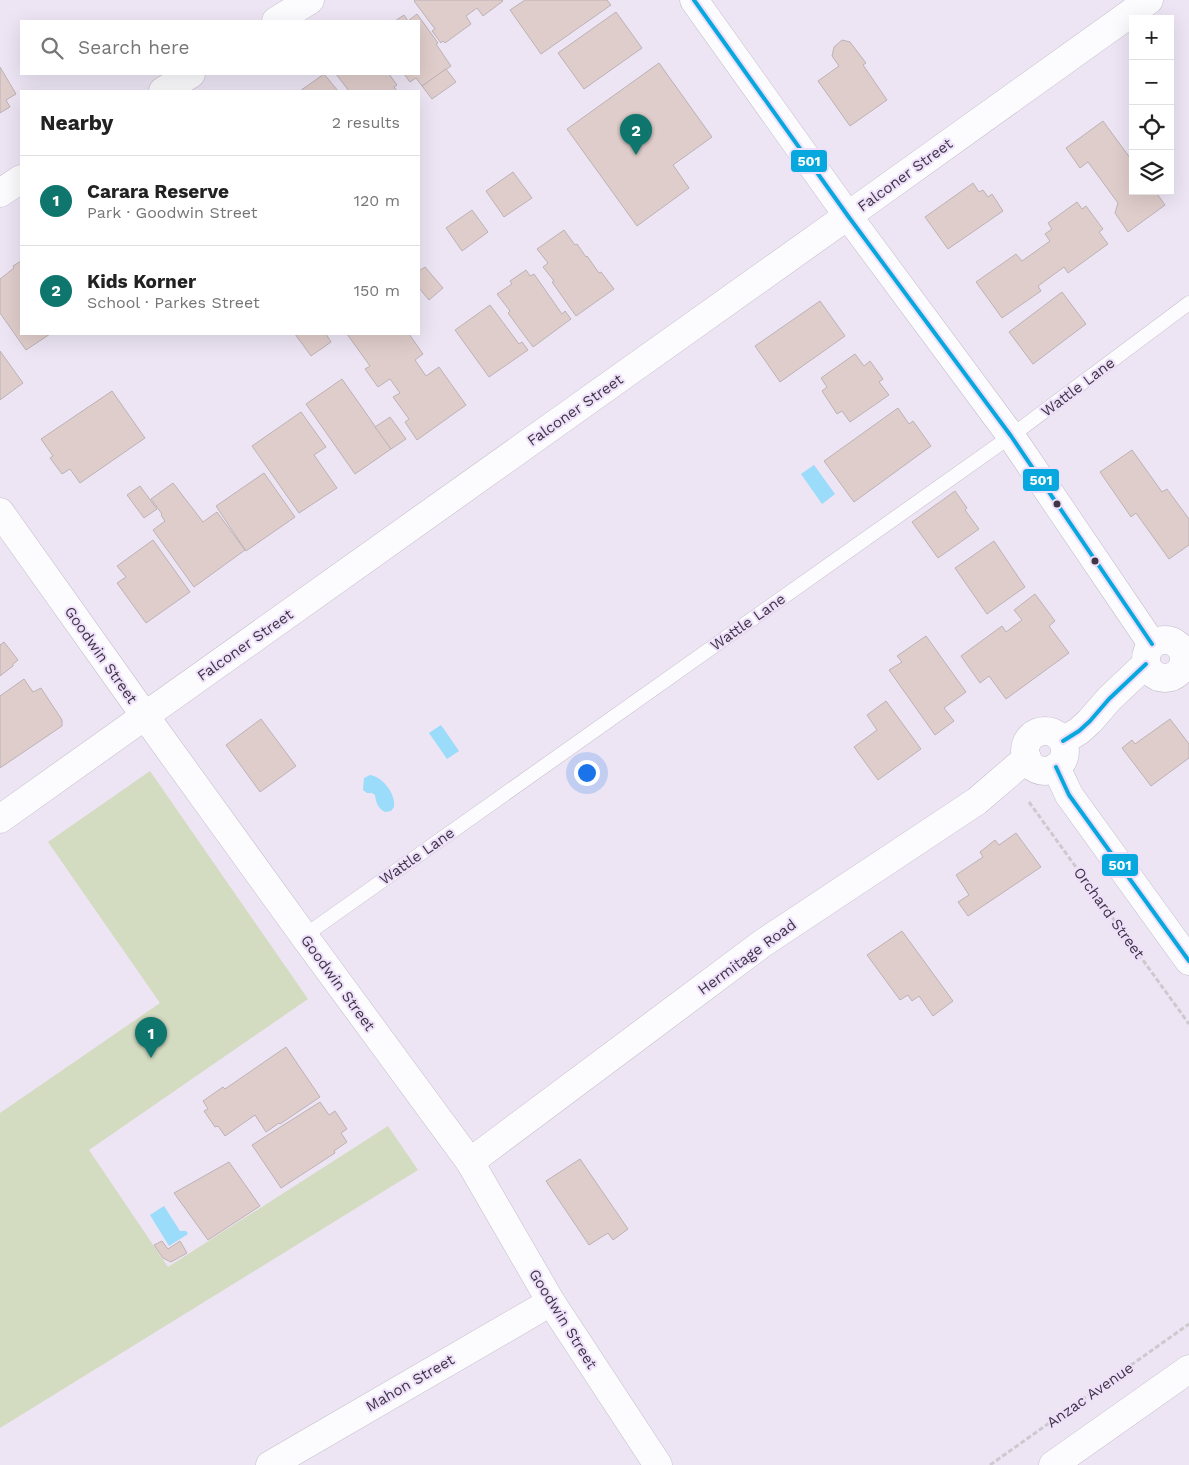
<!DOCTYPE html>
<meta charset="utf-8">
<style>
:root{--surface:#fff;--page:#f2f2f2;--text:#222;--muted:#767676;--line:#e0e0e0;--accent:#0f766e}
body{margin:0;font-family:"Work Sans",sans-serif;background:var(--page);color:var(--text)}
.controls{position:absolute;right:15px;top:15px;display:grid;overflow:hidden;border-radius:0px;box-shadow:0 5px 20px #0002}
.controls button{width:45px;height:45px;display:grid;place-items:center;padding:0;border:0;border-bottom:1px solid var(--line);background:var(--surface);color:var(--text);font:25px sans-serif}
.you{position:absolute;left:586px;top:772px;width:18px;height:18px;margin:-12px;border:4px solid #fff;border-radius:50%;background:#1a73e8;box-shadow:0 0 0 8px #1a73e833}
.badge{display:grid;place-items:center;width:32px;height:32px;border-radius:50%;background:var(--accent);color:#fff;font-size:16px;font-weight:700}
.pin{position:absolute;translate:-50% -41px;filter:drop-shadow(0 1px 2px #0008)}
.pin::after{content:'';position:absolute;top:26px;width:18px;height:15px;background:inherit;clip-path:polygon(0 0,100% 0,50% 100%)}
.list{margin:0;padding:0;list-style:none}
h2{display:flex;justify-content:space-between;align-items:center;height:65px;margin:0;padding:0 20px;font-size:21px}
h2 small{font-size:16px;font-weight:400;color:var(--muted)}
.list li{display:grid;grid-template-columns:32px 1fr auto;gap:15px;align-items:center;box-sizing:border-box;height:90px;padding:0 20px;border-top:1px solid var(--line)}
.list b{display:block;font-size:19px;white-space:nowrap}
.list p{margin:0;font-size:16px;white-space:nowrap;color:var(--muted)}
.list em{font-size:16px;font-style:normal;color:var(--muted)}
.icon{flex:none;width:28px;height:28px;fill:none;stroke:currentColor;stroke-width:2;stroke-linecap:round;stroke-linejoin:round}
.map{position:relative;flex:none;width:1189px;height:1465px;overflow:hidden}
.search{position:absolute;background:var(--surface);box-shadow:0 5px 20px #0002;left:20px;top:20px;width:400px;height:55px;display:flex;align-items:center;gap:12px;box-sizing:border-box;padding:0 18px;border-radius:0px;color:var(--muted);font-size:19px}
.panel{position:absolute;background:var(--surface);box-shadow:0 5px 20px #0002;left:20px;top:90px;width:400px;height:245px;border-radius:0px}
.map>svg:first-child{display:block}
</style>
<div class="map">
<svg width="1189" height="1465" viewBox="0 0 1189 1465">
<rect width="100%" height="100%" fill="#ede5f4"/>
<path fill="#d3dbc1" d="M150,771L308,999L89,1150L168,1267L388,1126L418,1170L0,1428V1113L160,1003L48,842Z"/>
<g fill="#9adcf9">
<path d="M814,465L835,494L822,504L801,474Z"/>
<path d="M441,725L459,751L447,759L429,733Z"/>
<path d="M370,775C383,777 396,794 394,807L391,811L385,812C378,808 376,803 375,795L372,793H367L363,790L364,778Z"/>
<path d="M164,1206L180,1231H186L188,1234L169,1246L150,1215Z"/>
</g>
<g fill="#dfcdcb" stroke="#bcb2b5">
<path d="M415,0H502L503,1L483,16L477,8L466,16L471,24L445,43L443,41L441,43L432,31L435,29L414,1Z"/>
<path d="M525,0H607L611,5L541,54L510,10Z"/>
<path d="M616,12L642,48L584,89L558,53Z"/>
<path d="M417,14L438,43L436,44L451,66L422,86L416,78L410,82L404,74H419V21H395L404,15L408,21Z"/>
<path d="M842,40L850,42L866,63L863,65L887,100L850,126L818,81L839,66L832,56L834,47Z"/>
<path d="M659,63L712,137L673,165L689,188L637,226L567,129Z"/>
<path d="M0,67L16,94L6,100L10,107L0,113Z"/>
<path d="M446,69L456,82L432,99L422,86Z"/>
<path d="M324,74L338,91H300Z"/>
<path d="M336,74H389L397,85L394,87L397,91H349Z"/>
<path d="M1103,121L1133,162V191H1155L1165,205L1128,232L1115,213L1118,203L1088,162L1080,168L1066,148Z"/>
<path d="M513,172L532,198L504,217L486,191Z"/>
<path d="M973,183L979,192L983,190L988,197L992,194L1003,211L948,249L925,217Z"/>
<path d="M1077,202L1082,209L1086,206L1103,229L1099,232L1108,244L1068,273L1064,267L1038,286L1041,291L1002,318L976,282L1016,254L1022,261L1050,241L1045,234L1052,229L1048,223Z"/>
<path d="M472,210L488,232L462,251L446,228Z"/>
<path d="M564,230L575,245L577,244L586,257L587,256L599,273L601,272L614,289L576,316L552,282L554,281L543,267L548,263L537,249Z"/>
<path d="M21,261V334H50L26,350L0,313V279L14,268L13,266Z"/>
<path d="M425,267L443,288L429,300L419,288V271Z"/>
<path d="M526,270L530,276L534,274L562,314L565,311L571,319L533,347L508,313L510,311L497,294L512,284L510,281Z"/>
<path d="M1062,292L1086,324L1033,364L1009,332Z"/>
<path d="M820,301L845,336L780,382L755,346Z"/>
<path d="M490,305L519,344L522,342L528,350L489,377L455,330Z"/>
<path d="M295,334H326L331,342L311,356Z"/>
<path d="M347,334H409L423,354L415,360L426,376L439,367L466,405L417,440L405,422L409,419L393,397L400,393L390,379L378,387L365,369L370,366Z"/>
<path d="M0,351L23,383L0,400Z"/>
<path d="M855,354L864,366L870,361L883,379L879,382L889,395L850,422L842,411L837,414L822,391L827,387L821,378Z"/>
<path d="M342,379L391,449L355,474L306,404Z"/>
<path d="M112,391L145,438L80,483L70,469L62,474L50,458L53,456L41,439Z"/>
<path d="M898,408L909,424L913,421L931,446L854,502L824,461Z"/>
<path d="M301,412L326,447L314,455L337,488L299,513L252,446Z"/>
<path d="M390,417L406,439L391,449L375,427Z"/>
<path d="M1132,450L1162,492L1167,489L1189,519V545L1169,559L1136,513L1131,517L1100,472Z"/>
<path d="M264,473L295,517L246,551L216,506Z"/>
<path d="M173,483L203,522L217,512L245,550L194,587L153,530L165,521L161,515L162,514L151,499Z"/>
<path d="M140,486L157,509L144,518L127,495Z"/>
<path d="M955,491L967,508L965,510L979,529L938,558L912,522Z"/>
<path d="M153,540L190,592L146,623L117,583L126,577L117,566Z"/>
<path d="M994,541L1025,587L987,614L955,568Z"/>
<path d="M1035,594L1055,621L1049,626L1069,653L1006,699L989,676L980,683L961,656L1002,626L1006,632L1022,620L1014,610Z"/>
<path d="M926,636L966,692L944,708L954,721L935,735L889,670L902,662L897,656Z"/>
<path d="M4,642L18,660L13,664V666L0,676V645Z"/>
<path d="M24,679L33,692L41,688L62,720V726L0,768V696Z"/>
<path d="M886,701L921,749L878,780L854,747L877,730L867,715Z"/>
<path d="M261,719L296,766L260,792L226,745Z"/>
<path d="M1170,719L1189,744V758L1151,786L1122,748L1132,740L1135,744Z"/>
<path d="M1016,833L1041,867L968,916L958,902L969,895L956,875L983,857L980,852L995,840L999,845Z"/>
<path d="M902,931L953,1001L933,1016L919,996L912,1001L908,995L900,1000L867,955Z"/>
<path d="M286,1047L320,1097L280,1124L279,1123L266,1132L255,1115L225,1136L218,1126L215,1127L204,1111L208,1109L203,1101L223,1087L225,1089Z"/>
<path d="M320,1102L329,1115L335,1111L347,1129L341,1133L347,1142L334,1151L335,1153L281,1188L252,1145Z"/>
<path d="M580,1159L628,1229L613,1240L608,1233L589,1245L546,1181Z"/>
<path d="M229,1162L260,1206L208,1240L174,1193Z"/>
<path d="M162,1241L168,1249L180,1241L187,1253L171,1262L163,1258L154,1245Z"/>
</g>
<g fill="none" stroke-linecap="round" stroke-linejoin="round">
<g stroke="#c4bdca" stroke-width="15">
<path id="service" d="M304,936L1011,436L1189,303"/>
</g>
<g stroke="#c4bdca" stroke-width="29">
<g id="minor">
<path d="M276,21L310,0"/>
<path d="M163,91L191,74"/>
<path d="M0,193L21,179"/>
<path d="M0,512L145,716L304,936L470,1162L551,1302L658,1465"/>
<circle cx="1045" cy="751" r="20"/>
<path d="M1063,741L1079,731L1090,721L1109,699L1146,664"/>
<path d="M1056,767L1069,795L1189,961"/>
<path d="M0,819L867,202L1149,0"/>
<path d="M470,1162L763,943L977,801L1027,758"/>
<path d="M270,1465L551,1302"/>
<path d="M1053,1465L1189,1369"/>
</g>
</g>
<g stroke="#c4bdca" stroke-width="29">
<g id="tertiary">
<path d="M694,0L848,216L1011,436L1152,644"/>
<circle cx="1165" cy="659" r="19"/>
</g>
</g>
<g stroke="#cdc9cf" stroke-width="3" stroke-dasharray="5 2.5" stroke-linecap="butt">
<path d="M1029,802L1189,1024"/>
<path d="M990,1465L1189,1324"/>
</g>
<use href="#service" stroke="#fcfbfd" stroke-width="14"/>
<use href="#minor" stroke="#fcfbfd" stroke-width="28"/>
<use href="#tertiary" stroke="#fcfbfd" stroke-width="28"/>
<g stroke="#eedffa" stroke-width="8">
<g id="bus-1">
<path d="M694,0L848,216L1011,436L1152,644"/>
<path d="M1063,741L1079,731L1090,721L1109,699L1146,664"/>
<path d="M1056,767L1069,795L1189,961"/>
</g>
</g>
<use href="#bus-1" stroke="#06a8de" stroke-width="4"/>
</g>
<g fill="#3e3644" stroke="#eedffa" stroke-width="2">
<circle cx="1057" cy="504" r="4.5"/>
<circle cx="1095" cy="561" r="4.5"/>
</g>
<g text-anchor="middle" stroke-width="4" stroke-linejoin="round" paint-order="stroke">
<g font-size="15" fill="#3e3644" stroke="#eedffa">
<text transform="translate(905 175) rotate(-36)" y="5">Falconer Street</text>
<text transform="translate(1078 387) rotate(-37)" y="5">Wattle Lane</text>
<text transform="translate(575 410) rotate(-35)" y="5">Falconer Street</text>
<text transform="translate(748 622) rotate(-35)" y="5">Wattle Lane</text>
<text transform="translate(245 645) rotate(-35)" y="5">Falconer Street</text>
<text transform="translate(101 655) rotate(55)" y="5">Goodwin Street</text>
<text transform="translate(417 856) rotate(-35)" y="5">Wattle Lane</text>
<text transform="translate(1109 913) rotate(54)" y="5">Orchard Street</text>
<text transform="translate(747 957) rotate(-36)" y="5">Hermitage Road</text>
<text transform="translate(338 983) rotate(54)" y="5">Goodwin Street</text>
<text transform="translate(563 1319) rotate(58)" y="5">Goodwin Street</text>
<text transform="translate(410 1383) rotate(-30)" y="5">Mahon Street</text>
<text transform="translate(1090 1395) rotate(-35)" y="5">Anzac Avenue</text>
</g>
</g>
<g stroke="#eedffa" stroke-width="2">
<rect x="790" y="149" width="38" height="24" rx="5" fill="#06a8de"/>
<rect x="1022" y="468" width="38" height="24" rx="5" fill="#06a8de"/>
<rect x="1101" y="853" width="38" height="24" rx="5" fill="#06a8de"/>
</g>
<g font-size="14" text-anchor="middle" font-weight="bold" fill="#fff">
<text x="809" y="166">501</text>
<text x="1041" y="485">501</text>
<text x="1120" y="870">501</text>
</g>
</svg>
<div class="controls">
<button>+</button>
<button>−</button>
<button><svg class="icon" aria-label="locate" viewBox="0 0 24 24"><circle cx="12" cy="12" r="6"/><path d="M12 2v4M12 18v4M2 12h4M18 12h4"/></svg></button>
<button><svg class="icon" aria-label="layers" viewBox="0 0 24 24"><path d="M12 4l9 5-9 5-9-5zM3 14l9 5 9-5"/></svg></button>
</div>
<div class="you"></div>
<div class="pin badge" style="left:151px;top:1058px">1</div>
<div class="pin badge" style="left:636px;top:155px">2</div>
<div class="search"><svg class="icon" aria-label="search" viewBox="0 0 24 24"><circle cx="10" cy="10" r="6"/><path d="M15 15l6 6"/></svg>Search here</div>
<section class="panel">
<h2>Nearby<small>2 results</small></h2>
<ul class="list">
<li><span class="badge">1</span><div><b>Carara Reserve</b><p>Park · Goodwin Street</p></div><em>120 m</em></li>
<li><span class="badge">2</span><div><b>Kids Korner</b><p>School · Parkes Street</p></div><em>150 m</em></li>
</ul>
</section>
</div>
